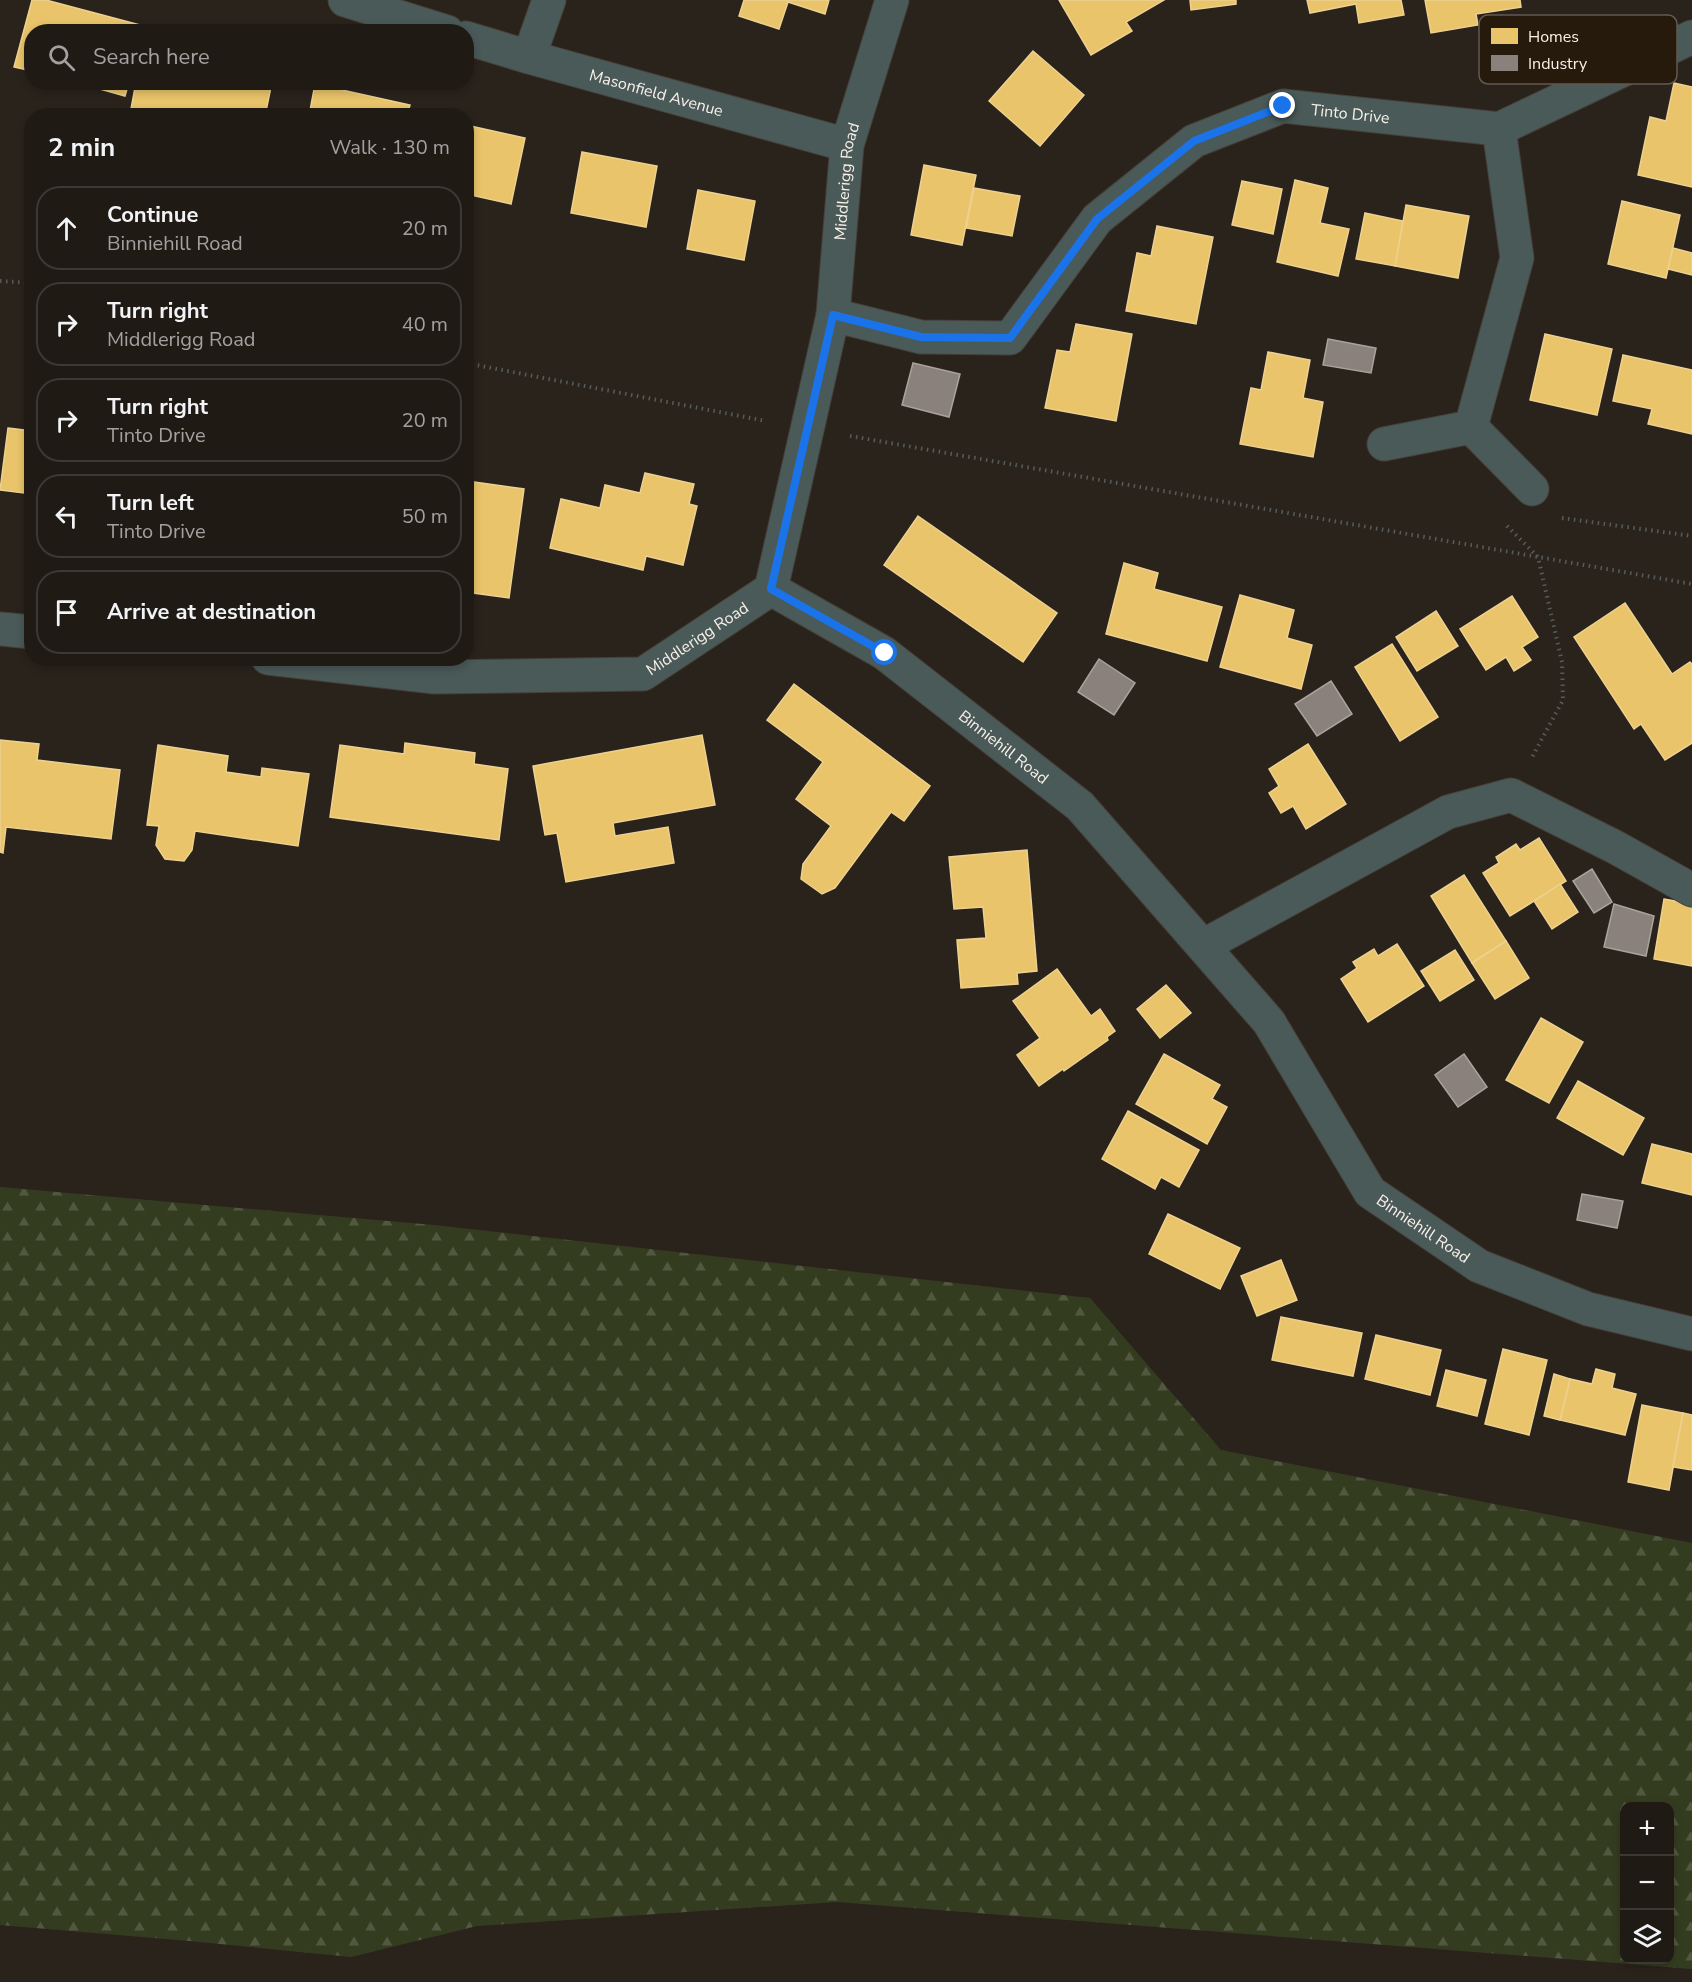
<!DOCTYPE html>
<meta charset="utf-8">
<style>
:root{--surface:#201a15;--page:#2d2722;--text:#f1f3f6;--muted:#a2a1a0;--line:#3d3834}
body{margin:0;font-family:"Nunito Sans",sans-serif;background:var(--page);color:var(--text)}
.controls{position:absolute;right:18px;bottom:18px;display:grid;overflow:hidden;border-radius:12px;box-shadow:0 3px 9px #0003}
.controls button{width:54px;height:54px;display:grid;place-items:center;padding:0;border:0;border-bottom:2px solid var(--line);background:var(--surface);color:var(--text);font:30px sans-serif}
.stop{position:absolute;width:18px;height:18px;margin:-14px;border:4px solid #1a73e8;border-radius:50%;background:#fff}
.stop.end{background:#1a73e8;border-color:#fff;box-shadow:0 2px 6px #0008}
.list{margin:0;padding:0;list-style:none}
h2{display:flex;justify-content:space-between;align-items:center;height:78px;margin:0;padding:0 24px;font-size:26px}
h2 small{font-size:20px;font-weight:400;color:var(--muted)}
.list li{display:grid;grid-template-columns:39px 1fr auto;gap:18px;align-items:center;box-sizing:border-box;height:84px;margin:0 12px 12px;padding:0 12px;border:2px solid var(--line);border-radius:24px}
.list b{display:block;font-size:22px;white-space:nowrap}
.list p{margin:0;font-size:20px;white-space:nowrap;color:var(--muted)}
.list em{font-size:20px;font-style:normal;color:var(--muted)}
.icon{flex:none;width:33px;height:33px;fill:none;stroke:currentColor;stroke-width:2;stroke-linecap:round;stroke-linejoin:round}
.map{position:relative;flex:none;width:1692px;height:1982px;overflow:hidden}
.search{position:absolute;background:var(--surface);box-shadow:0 3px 9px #0003;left:24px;top:24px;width:450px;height:66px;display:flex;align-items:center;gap:15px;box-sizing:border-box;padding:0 21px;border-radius:24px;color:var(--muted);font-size:22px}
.panel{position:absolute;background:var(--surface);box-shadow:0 3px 9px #0003;left:24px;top:108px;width:450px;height:558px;border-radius:24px}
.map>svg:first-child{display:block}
</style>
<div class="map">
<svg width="1692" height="1982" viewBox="0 0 1692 1982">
<defs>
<pattern id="forest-firs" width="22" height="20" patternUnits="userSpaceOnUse" patternTransform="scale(1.5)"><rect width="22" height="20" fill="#343c20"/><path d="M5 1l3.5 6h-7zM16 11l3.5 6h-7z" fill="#525840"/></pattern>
</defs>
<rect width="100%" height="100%" fill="#2a231c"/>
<path fill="url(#forest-firs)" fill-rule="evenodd" d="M0,1187L434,1225L1090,1298L1221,1450L1692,1543V1969L837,1902L477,1926L351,1957L189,1941L0,1925ZM1624,1806H1670V1960H1624Z"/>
<g fill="#e9c46a" stroke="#eed190" stroke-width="1.5">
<path d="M32,0H46L144,26L142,32H32V71L14,67Z"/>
<path d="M744,0H829L825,14L788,2L779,29L739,16Z"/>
<path d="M1059,0H1164L1126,22L1132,31L1091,55Z"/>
<path d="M1190,0H1236V4L1191,10Z"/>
<path d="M1307,0H1401L1404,15L1359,23L1356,4L1310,13Z"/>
<path d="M1425,0H1520L1521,7L1476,14L1478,25L1431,33Z"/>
<path d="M1033,51L1084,95L1040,146L989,101Z"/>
<path d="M75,82H129L125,96Z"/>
<path d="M136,82H272L265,116H158L131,109Z"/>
<path d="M1674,83L1692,87V187L1638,175L1650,117L1666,121Z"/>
<path d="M315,84L410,105L407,116H309Z"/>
<path d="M466,125L525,138L511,204L466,194Z"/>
<path d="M582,152L657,166L646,227L571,213Z"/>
<path d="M924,165L976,175L962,245L911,235Z"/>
<path d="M1295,180L1328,188L1320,223L1349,229L1338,276L1277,262Z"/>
<path d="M1242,181L1282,189L1273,234L1232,225Z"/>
<path d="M974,188L1020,196L1012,236L966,228Z"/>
<path d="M698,190L755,201L744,260L687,249Z"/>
<path d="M1622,201L1680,215L1666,278L1608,264Z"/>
<path d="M1406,205L1469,216L1458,278L1395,266Z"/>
<path d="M1365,213L1403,221L1395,266L1356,259Z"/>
<path d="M1157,226L1213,237L1196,324L1126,311L1137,253L1151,256Z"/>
<path d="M1673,248L1692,253V275L1668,269Z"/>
<path d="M1076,324L1132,334L1116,421L1045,408L1057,350L1070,352Z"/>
<path d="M1545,334L1612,349L1597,415L1530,400Z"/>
<path d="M1268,352L1310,360L1303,398L1323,402L1313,457L1240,444L1251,388L1261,390Z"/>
<path d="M1623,355L1692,370V434L1648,424L1652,409L1613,401Z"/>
<path d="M8,428L32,431V494L0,490Z"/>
<path d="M645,473L694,484L689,504L697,506L683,565L646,556L643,570L550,548L561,499L600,508L605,485L640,493Z"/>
<path d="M467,481L524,489L509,598L466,592Z"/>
<path d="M918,516L1057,613L1023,662L884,565Z"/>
<path d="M1124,563L1158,573L1154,589L1222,607L1207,661L1106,634Z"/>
<path d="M1240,595L1294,610L1287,638L1312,645L1301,689L1220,667Z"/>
<path d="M1512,596L1538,637L1522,647L1531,660L1514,671L1506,657L1486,670L1460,629Z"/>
<path d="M1625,603L1672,674L1690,662L1692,664V743L1665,760L1641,724L1634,729L1574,637Z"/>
<path d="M1436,611L1458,646L1417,671L1396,637Z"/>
<path d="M1392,644L1438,717L1400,741L1355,667Z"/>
<path d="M794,684L930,786L904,821L891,812L835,888L822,894L801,879L803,864L831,826L796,799L823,762L767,720Z"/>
<path d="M702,735L715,805L613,823L615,836L668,827L674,863L566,882L557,833L545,835L533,766Z"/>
<path d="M0,740L39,744L37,760L120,770L111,839L6,827L3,853L0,852Z"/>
<path d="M405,743L475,753L474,764L508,769L499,840L330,817L340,745L404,754Z"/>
<path d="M1308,744L1346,804L1306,829L1293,806L1281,813L1269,793L1279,786L1269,769Z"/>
<path d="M158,745L228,756L226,772L261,777L262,768L309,774L298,846L195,831L192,850L184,861L165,859L156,845L159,826L147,825Z"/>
<path d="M1539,838L1566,881L1510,916L1483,873L1499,863L1496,857L1516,844L1520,850Z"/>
<path d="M1027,850L1037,971L1017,973L1018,984L961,988L957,940L986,938L983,907L954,909L949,857Z"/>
<path d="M1464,875L1506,941L1472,963L1431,896Z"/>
<path d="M1560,884L1578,912L1552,929L1534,901Z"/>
<path d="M1664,899L1692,904V966L1654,959Z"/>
<path d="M1506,941L1529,978L1495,999L1472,963Z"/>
<path d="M1397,944L1424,986L1368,1022L1341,979L1357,968L1353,962L1374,949L1378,956Z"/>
<path d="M1455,950L1474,980L1440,1001L1421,971Z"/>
<path d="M1057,969L1091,1016L1100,1009L1115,1031L1107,1037L1108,1040L1064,1071L1063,1069L1039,1086L1017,1055L1040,1038L1013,1001Z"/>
<path d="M1166,985L1191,1013L1160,1038L1137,1009Z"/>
<path d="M1541,1018L1583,1042L1549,1103L1506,1080Z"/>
<path d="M1164,1054L1220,1085L1212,1099L1227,1107L1207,1144L1136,1104Z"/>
<path d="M1578,1081L1644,1118L1623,1155L1557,1118Z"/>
<path d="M1128,1111L1199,1150L1179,1187L1161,1177L1155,1189L1102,1159Z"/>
<path d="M1652,1144L1692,1154V1195L1642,1183Z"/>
<path d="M1168,1214L1240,1248L1220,1289L1149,1254Z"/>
<path d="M1281,1260L1297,1300L1257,1316L1241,1276Z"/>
<path d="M1281,1317L1362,1333L1353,1376L1272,1360Z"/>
<path d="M1376,1335L1441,1350L1430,1395L1365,1379Z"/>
<path d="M1503,1349L1547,1360L1529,1435L1485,1424Z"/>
<path d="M1596,1369L1615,1374L1612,1388L1636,1394L1625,1435L1560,1420L1570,1379L1592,1384Z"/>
<path d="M1446,1370L1486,1380L1477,1416L1437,1406Z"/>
<path d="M1554,1374L1570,1379L1560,1420L1544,1416Z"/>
<path d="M1642,1405L1683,1413L1669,1490L1628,1482Z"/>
<path d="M1683,1413L1692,1415V1470L1673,1467Z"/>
</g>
<g fill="#8a817c" stroke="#aba29c" stroke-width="1.5">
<path d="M1328,339L1376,348L1371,373L1323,365Z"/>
<path d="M913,363L960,374L949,417L902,405Z"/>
<path d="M1099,659L1135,683L1114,715L1078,692Z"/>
<path d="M1331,681L1352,714L1317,736L1295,704Z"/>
<path d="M1592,869L1612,902L1594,913L1573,881Z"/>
<path d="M1614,904L1654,916L1646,956L1604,947Z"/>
<path d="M1464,1054L1487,1087L1458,1107L1435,1075Z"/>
<path d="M1582,1194L1623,1201L1617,1228L1577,1220Z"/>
</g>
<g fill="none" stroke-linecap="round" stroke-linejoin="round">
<g stroke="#464039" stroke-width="35">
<g id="minor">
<path d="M345,0L447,32"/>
<path id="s1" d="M466,38L529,57L847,145"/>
<path d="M529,57L549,0"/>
<path id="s2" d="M833,315L921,337L1010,338L1097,219L1194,141L1283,106L1499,129L1692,37"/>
<path d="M1471,427L1517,258L1499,129"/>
<path d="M1384,444L1471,427L1532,489"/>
<path id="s3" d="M771,589L884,653L1080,806L1269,1022L1370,1192L1479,1266L1588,1309L1692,1334"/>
<path d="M0,629L32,632"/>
<path id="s4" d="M268,658L435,677L643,674L771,589L833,315L847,145L892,0"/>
<path d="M1203,946L1448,812L1511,795L1615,847L1692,890"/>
</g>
</g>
<g stroke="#555c59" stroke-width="4" stroke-dasharray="1.5 4.5" stroke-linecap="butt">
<path d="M0,281L32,283"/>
<path d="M466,363L766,421"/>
<path d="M850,436L1692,584"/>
<path d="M1562,518L1692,536"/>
<path d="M1507,526L1538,557L1562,662L1563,700L1531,759"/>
</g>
<use href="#minor" stroke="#4a5a59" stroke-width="33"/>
</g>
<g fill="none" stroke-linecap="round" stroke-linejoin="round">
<path stroke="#1a73e8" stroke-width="8" d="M885,653L771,589L833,315L921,337L1010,338L1097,219L1194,141L1283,106"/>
</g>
<g text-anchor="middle" stroke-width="6" stroke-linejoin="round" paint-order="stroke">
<g font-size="16" fill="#f9f0e7" stroke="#261a0d">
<text dy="6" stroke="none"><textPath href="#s1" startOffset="198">Masonfield Avenue</textPath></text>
<text dy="6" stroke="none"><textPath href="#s2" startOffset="615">Tinto Drive</textPath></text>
<text dy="6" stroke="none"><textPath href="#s4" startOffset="945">Middlerigg Road</textPath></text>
<text dy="6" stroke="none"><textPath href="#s4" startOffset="441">Middlerigg Road</textPath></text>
<text dy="6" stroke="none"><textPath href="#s3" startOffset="282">Binniehill Road</textPath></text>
<text dy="6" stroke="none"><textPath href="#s3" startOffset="928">Binniehill Road</textPath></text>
</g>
</g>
<rect x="1479" y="15" width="198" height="69" rx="9" fill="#261a0d" stroke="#655a4e" stroke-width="1.5"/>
<rect x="1491" y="28" width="27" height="16" fill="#e9c46a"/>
<rect x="1491" y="55" width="27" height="16" fill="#8a817c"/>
<g font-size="16" fill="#f9f0e7">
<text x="1528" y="42">Homes</text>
<text x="1528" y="69">Industry</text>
</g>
</svg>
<div class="controls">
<button>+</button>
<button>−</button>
<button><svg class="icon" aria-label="layers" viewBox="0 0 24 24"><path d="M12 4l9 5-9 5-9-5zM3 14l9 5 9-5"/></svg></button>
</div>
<div class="stop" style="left:885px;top:653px"></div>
<div class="stop end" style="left:1283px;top:106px"></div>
<div class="search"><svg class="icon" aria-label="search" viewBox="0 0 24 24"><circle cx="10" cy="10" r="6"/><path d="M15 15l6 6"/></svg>Search here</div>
<section class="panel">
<h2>2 min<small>Walk · 130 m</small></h2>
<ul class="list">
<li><svg class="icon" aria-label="ahead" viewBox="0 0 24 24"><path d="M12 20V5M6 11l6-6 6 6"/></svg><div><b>Continue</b><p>Binniehill Road</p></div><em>20 m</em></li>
<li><svg class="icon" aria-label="right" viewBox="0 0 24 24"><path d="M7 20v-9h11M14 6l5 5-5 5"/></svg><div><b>Turn right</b><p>Middlerigg Road</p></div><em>40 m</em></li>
<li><svg class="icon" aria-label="right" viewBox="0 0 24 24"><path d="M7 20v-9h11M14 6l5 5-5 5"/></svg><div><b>Turn right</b><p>Tinto Drive</p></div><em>20 m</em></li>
<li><svg class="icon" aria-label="left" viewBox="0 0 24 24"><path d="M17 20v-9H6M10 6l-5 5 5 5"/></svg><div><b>Turn left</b><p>Tinto Drive</p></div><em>50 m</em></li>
<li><svg class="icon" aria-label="arrive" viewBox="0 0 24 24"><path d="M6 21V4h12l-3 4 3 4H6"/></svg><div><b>Arrive at destination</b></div></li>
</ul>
</section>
</div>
